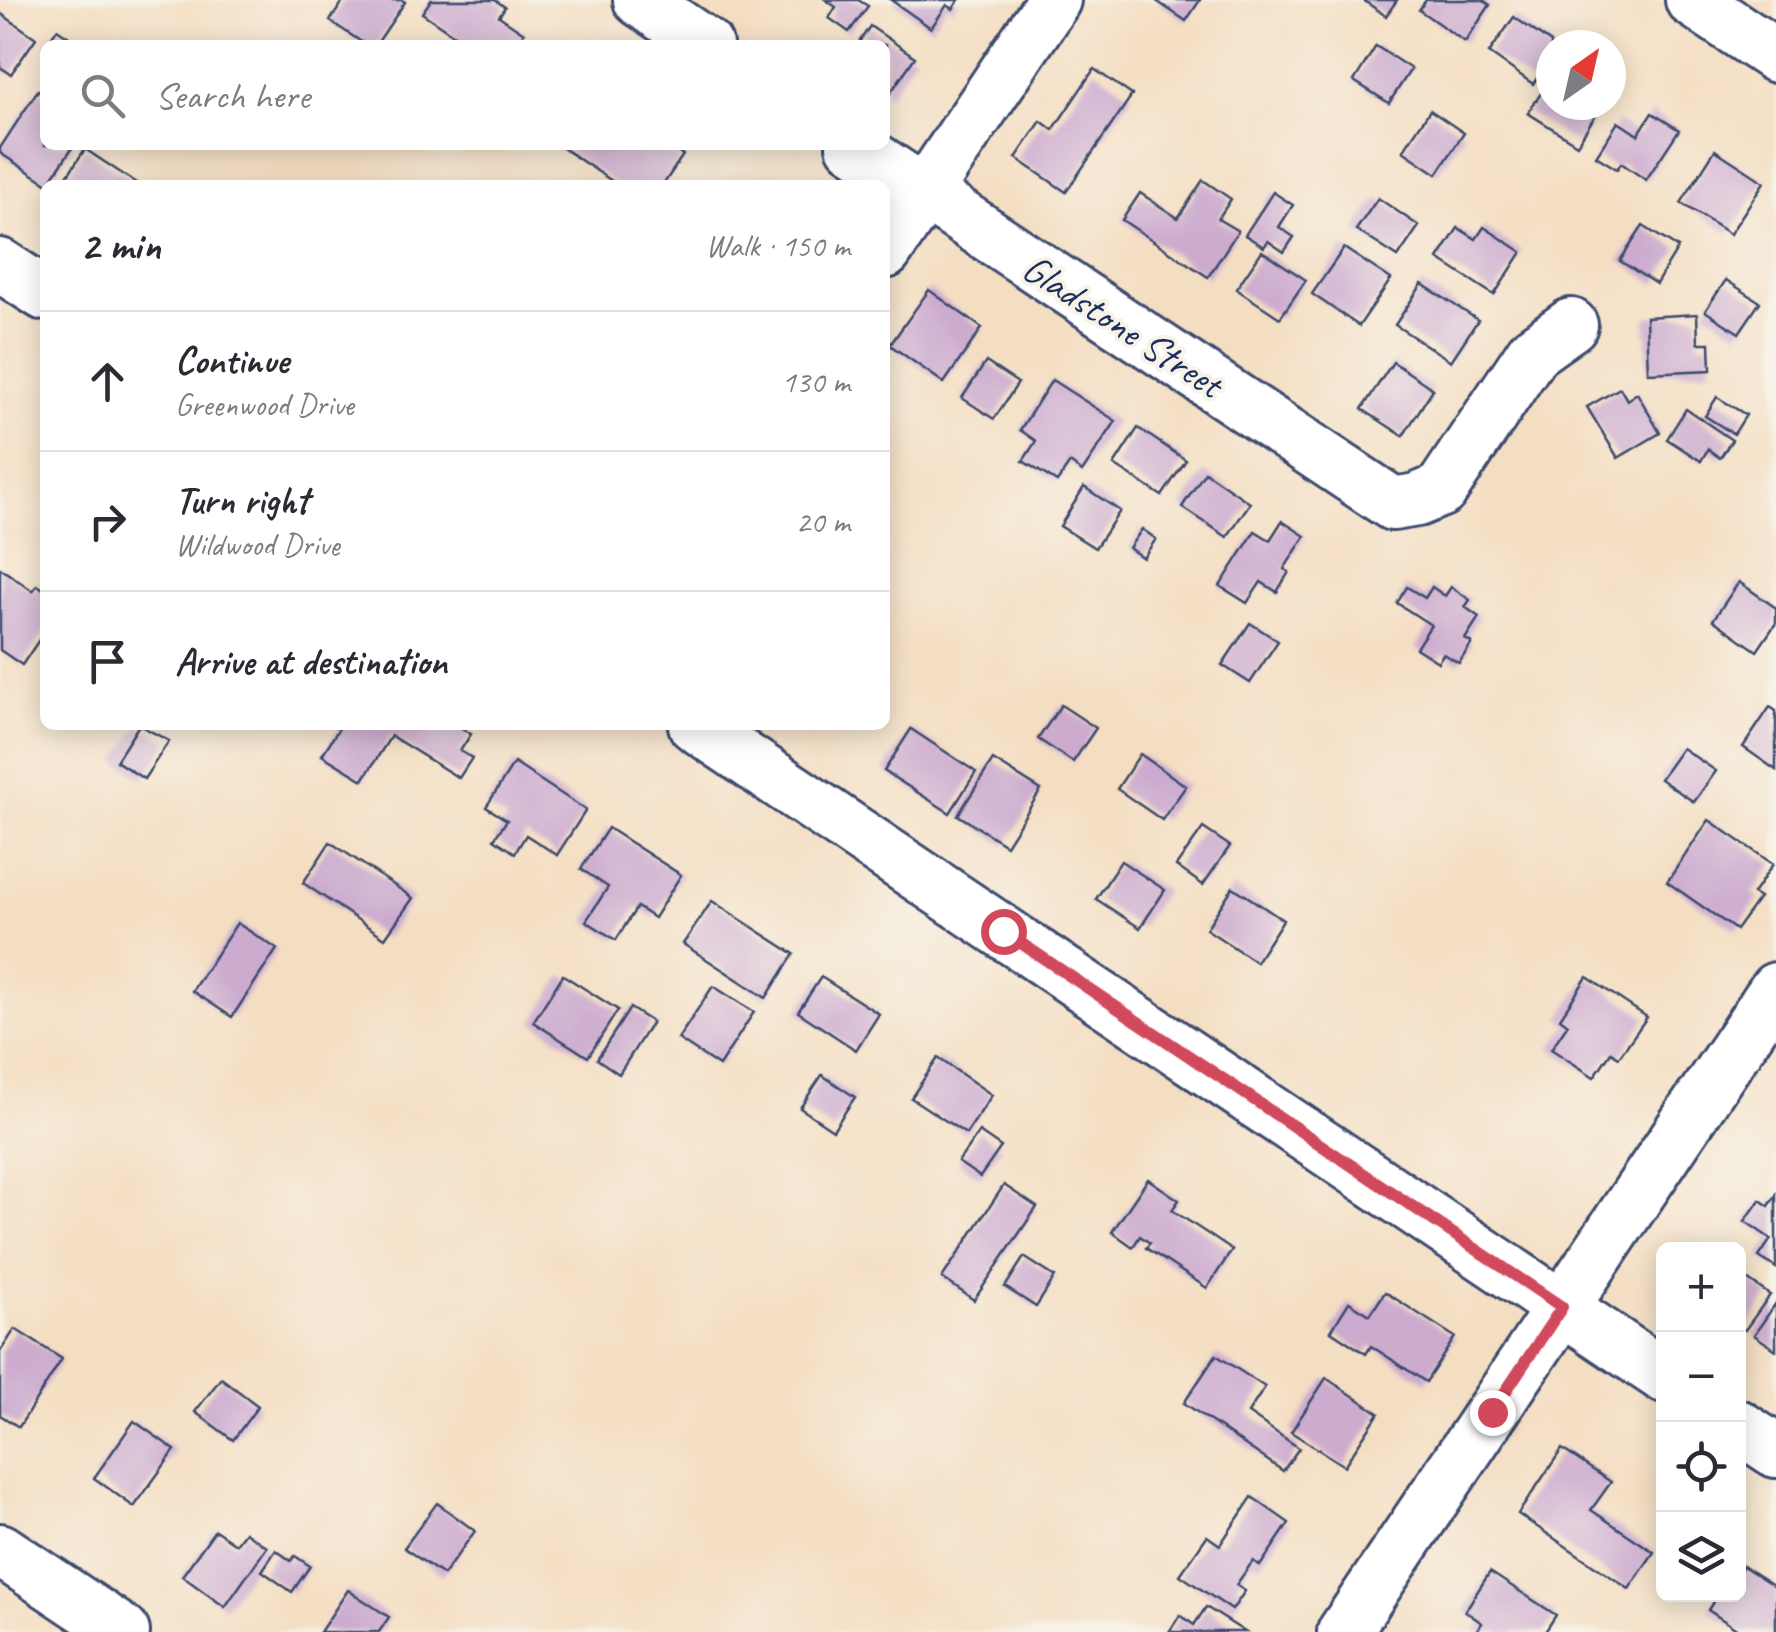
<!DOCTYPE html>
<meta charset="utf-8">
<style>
:root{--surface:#fff;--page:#f7f7f7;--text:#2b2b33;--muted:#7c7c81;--line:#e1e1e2}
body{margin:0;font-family:Caveat,sans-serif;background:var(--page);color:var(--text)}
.controls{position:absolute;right:30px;bottom:30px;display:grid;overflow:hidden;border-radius:15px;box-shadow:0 5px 25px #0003}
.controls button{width:90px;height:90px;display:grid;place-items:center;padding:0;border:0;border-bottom:2px solid var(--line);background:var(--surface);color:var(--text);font:50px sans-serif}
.compass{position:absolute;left:1536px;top:30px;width:90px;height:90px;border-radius:50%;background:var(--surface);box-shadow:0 5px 25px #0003;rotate:34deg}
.stop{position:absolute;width:30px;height:30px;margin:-22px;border:8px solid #d1495b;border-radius:50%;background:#fff}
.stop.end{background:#d1495b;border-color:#fff;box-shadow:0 2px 10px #0008}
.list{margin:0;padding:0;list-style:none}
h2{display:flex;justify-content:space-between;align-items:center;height:130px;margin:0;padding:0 40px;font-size:42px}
h2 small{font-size:32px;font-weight:400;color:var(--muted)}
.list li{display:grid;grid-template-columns:65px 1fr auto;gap:30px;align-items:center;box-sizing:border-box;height:140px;padding:0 40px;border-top:2px solid var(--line)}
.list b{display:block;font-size:38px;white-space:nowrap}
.list p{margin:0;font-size:32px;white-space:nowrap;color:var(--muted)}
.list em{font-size:32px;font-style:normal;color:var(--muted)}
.icon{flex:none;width:55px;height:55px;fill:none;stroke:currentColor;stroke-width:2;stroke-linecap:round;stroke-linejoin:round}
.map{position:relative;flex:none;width:1776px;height:1632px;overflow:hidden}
.search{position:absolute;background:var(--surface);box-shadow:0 5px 25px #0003;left:40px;top:40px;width:850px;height:110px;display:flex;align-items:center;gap:25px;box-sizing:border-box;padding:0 35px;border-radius:15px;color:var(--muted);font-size:38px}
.panel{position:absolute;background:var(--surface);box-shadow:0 5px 25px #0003;left:40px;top:180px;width:850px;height:550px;border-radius:15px}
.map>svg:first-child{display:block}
</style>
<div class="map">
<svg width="1776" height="1632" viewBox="0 0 1776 1632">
<rect width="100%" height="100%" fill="#f7f3e8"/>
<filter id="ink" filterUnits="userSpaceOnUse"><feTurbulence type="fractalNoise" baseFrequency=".01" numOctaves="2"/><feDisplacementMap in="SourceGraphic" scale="20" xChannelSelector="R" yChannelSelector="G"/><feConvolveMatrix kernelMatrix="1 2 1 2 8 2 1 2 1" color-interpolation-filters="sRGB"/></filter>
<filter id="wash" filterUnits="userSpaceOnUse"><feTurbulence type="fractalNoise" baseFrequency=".0048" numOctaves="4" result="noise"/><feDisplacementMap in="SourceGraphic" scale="40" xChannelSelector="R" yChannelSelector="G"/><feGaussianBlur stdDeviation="2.25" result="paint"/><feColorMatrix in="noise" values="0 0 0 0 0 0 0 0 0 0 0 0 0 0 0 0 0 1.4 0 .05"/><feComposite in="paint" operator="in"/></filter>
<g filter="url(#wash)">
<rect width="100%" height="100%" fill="#f4dec2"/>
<g id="blocks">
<g fill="#ccabcf">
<path d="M344,0H402L405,2L376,45H366L330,21Z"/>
<path d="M431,0H495L505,7L499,16L524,33L516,45H454L457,37L422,13Z"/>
<path d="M826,0H858L868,6L849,32L829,18L836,7Z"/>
<path d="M891,0H959L953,9L947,5L931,28Z"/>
<path d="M1155,0H1200L1186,21Z"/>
<path d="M1363,0H1397L1386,16Z"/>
<path d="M1426,0H1483L1490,5L1465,42L1419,10Z"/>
<path d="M0,13L36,38L11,74L0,67Z"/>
<path d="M1514,17L1551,43V58L1533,84L1489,53Z"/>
<path d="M870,26L915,57L889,95L885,93V45H857Z"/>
<path d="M57,29L81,45H46Z"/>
<path d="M1376,46L1411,69L1389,103L1354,81Z"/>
<path d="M1094,69L1132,95L1066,192L1016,158L1041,121L1053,130Z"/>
<path d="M1551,78V105H1602L1577,144L1528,113Z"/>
<path d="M38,90L45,94V145H74L48,184L0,153V148Z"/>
<path d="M1430,110L1464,133L1437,174L1403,151Z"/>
<path d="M1652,113L1679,130L1646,180L1621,163L1617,169L1596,156L1618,122L1638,135Z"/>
<path d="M558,145H668L683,155L663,185H618Z"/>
<path d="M85,149L139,185H61Z"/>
<path d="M1715,150L1764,182L1730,234L1681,203Z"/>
<path d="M1203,180L1231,199L1218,219L1238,231L1208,277L1122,220L1140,193L1178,218Z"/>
<path d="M1273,192L1293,205L1279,227L1294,237L1284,252L1268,241L1264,247L1245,235Z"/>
<path d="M1378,198L1419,226L1398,257L1356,230Z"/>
<path d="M1643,226L1678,248L1656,284L1620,261Z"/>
<path d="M1484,227L1522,252L1494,295L1438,259L1458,228L1476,239Z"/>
<path d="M1344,248L1391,279L1359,326L1312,294Z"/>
<path d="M1262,251L1306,280L1280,318L1236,289Z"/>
<path d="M1726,280L1760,302L1739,333L1705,311Z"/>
<path d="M1422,284L1478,320L1451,361L1395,325Z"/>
<path d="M929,290L982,328L944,383L890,345Z"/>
<path d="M1697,314L1698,343H1710L1711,370L1648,373L1646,317Z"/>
<path d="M986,362L1018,383L994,419L962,398Z"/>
<path d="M1393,362L1433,389L1403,436L1362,409Z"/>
<path d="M1052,380L1116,421L1082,472L1070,463L1057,482L1023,461L1036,441L1020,430Z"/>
<path d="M1620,388L1627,400L1637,393L1660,433L1618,458L1587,407Z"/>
<path d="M1717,397L1746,415L1734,434L1705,416Z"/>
<path d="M1686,409L1732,440L1720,458L1708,449L1701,461L1667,439Z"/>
<path d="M1138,428L1186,460L1162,496L1114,465Z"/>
<path d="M1205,472L1250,503L1227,537L1182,507Z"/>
<path d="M1084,487L1120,511L1095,548L1060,526Z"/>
<path d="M1282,521L1305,536L1284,569L1289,572L1277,592L1261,582L1247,603L1220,586L1255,531L1270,540Z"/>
<path d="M1142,529L1156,539L1143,558L1129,548Z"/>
<path d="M0,568L33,591L37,585L45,590V631L22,665L0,650Z"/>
<path d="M1739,582L1776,608V623L1757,651L1713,620Z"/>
<path d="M1407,587L1425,598L1432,587L1445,596L1451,587L1470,600L1465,607L1479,617L1465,639L1472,643L1459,663L1443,654L1438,662L1416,648L1431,625L1397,603Z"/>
<path d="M1250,623L1278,641L1250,683L1222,665Z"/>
<path d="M1061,705L1096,728L1073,762L1038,739Z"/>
<path d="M1770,707L1776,711V770L1743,747Z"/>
<path d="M139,725L169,741L144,779L116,761Z"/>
<path d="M341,725H457L471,734L460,751L472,758L459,778L391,736L363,780L322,755Z"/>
<path d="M911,729L976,772L950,813L884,771Z"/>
<path d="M1682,748L1716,771L1694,802L1660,779Z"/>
<path d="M1140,754L1186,786L1162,820L1117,789Z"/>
<path d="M993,760L1041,790L1006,845L958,815Z"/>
<path d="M514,763L586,810L557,855L526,835L515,853L494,839L507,820L486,807Z"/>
<path d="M1709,820L1773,864L1753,894L1759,898L1736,930L1667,882Z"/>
<path d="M608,828L681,875L654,918L637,907L616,940L586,921L608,887L581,869Z"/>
<path d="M1203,828L1230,846L1203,885L1176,866Z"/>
<path d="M330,842L413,898L385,938L303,883Z"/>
<path d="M1121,861L1165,890L1140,928L1096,899Z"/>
<path d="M1233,887L1283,920L1256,962L1206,929Z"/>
<path d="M712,901L794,954L766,998L683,944Z"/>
<path d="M237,923L277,949L232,1017L192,991Z"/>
<path d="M563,975L618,1010L588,1057L533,1022Z"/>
<path d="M821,977L879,1014L856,1050L798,1012Z"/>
<path d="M1587,977L1647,1017L1619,1057L1611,1052L1594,1077L1551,1049L1568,1024L1560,1018Z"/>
<path d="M713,986L754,1012L719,1066L678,1039Z"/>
<path d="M630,1008L652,1022L619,1074L597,1059Z"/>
<path d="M938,1058L992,1095L966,1134L911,1098Z"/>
<path d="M822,1075L855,1097L833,1130L800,1108Z"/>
<path d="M979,1132L1001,1147L980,1177L958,1162Z"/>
<path d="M1148,1179L1179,1200L1172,1210L1232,1250L1207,1288L1146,1248L1150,1243L1140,1236L1133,1247L1112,1232Z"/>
<path d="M1004,1185L1037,1207L974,1300L942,1278Z"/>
<path d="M1776,1195V1268L1759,1257L1771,1239L1745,1221L1760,1200L1769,1206Z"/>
<path d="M1024,1257L1055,1277L1036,1307L1005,1287Z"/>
<path d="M1738,1273L1770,1295L1745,1330L1738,1325Z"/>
<path d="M1385,1292L1455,1337L1426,1382L1371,1346L1366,1354L1331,1331L1349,1302L1370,1315Z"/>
<path d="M1776,1303V1350L1754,1335Z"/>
<path d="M15,1329L62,1359L19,1427L0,1415V1352Z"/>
<path d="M1216,1355L1265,1387L1248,1413L1299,1448L1283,1471L1184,1403Z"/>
<path d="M221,1378L258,1406L233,1440L195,1412Z"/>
<path d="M1326,1378L1379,1413L1344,1466L1291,1432Z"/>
<path d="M134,1421L175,1450L134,1507L94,1478Z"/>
<path d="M1562,1449L1611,1482L1591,1510L1654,1552L1629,1589L1518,1514Z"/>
<path d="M1252,1497L1289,1523L1260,1566L1253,1561L1236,1585L1245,1591L1232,1610L1180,1575L1207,1536L1220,1545Z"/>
<path d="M437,1503L475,1531L443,1575L404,1548Z"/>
<path d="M215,1530L236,1544L245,1532L267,1547L225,1607L182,1576Z"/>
<path d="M276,1550L291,1561L295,1556L310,1566L292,1592L262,1571Z"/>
<path d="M1743,1566L1776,1587V1632H1741L1708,1610L1718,1594H1738V1573Z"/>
<path d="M1490,1572L1556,1615L1545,1632H1476L1482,1623L1465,1611Z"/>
<path d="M348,1590L389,1617L379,1632H320Z"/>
<path d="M1206,1607L1245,1632H1169L1180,1615L1194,1625Z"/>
</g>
</g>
</g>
<g filter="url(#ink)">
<use href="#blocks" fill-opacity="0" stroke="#3c496d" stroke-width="2.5"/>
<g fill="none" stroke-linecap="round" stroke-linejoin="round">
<g stroke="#3c496d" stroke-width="58">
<g id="minor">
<path d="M640,0L706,45"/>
<path d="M1692,0L1776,56"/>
<path d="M853,145L1393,504L1417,500L1441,490L1533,352L1571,325"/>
<path d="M885,252L1054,0"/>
<path d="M0,265L45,294"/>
<path d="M695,725L1664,1376"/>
<path d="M1738,1426L1776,1451"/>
<path d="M0,1550L123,1632"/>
<path d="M1344,1632L1776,989"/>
</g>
</g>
<use href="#minor" stroke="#fff" stroke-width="52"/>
</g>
</g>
<g fill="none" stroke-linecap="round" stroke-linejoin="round" filter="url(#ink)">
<path stroke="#d1495b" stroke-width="12" d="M1003,931L1562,1307L1492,1412"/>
</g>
<g text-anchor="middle" stroke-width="8" stroke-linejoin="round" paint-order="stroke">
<g font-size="40" fill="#1b2f5e" stroke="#f7f3e8">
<text transform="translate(1123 325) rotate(33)" y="14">Gladstone Street</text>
</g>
</g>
</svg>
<div class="controls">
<button>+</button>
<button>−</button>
<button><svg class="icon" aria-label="locate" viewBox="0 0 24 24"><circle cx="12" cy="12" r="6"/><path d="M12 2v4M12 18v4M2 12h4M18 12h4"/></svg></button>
<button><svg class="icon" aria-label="layers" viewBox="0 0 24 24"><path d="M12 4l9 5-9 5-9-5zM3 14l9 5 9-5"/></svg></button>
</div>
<svg class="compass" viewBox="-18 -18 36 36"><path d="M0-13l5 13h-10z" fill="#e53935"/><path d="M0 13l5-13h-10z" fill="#7c7c81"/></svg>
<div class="stop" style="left:1003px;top:931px"></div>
<div class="stop end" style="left:1492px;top:1412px"></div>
<div class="search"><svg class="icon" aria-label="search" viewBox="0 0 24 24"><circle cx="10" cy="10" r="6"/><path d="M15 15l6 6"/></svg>Search here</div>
<section class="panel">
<h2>2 min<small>Walk · 150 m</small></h2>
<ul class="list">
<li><svg class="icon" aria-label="ahead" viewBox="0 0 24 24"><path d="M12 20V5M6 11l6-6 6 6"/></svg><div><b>Continue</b><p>Greenwood Drive</p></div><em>130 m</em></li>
<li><svg class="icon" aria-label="right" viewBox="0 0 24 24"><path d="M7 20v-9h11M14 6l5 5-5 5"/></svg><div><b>Turn right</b><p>Wildwood Drive</p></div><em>20 m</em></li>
<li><svg class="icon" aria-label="arrive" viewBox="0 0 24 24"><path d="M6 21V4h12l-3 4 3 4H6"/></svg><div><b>Arrive at destination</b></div></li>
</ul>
</section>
</div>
